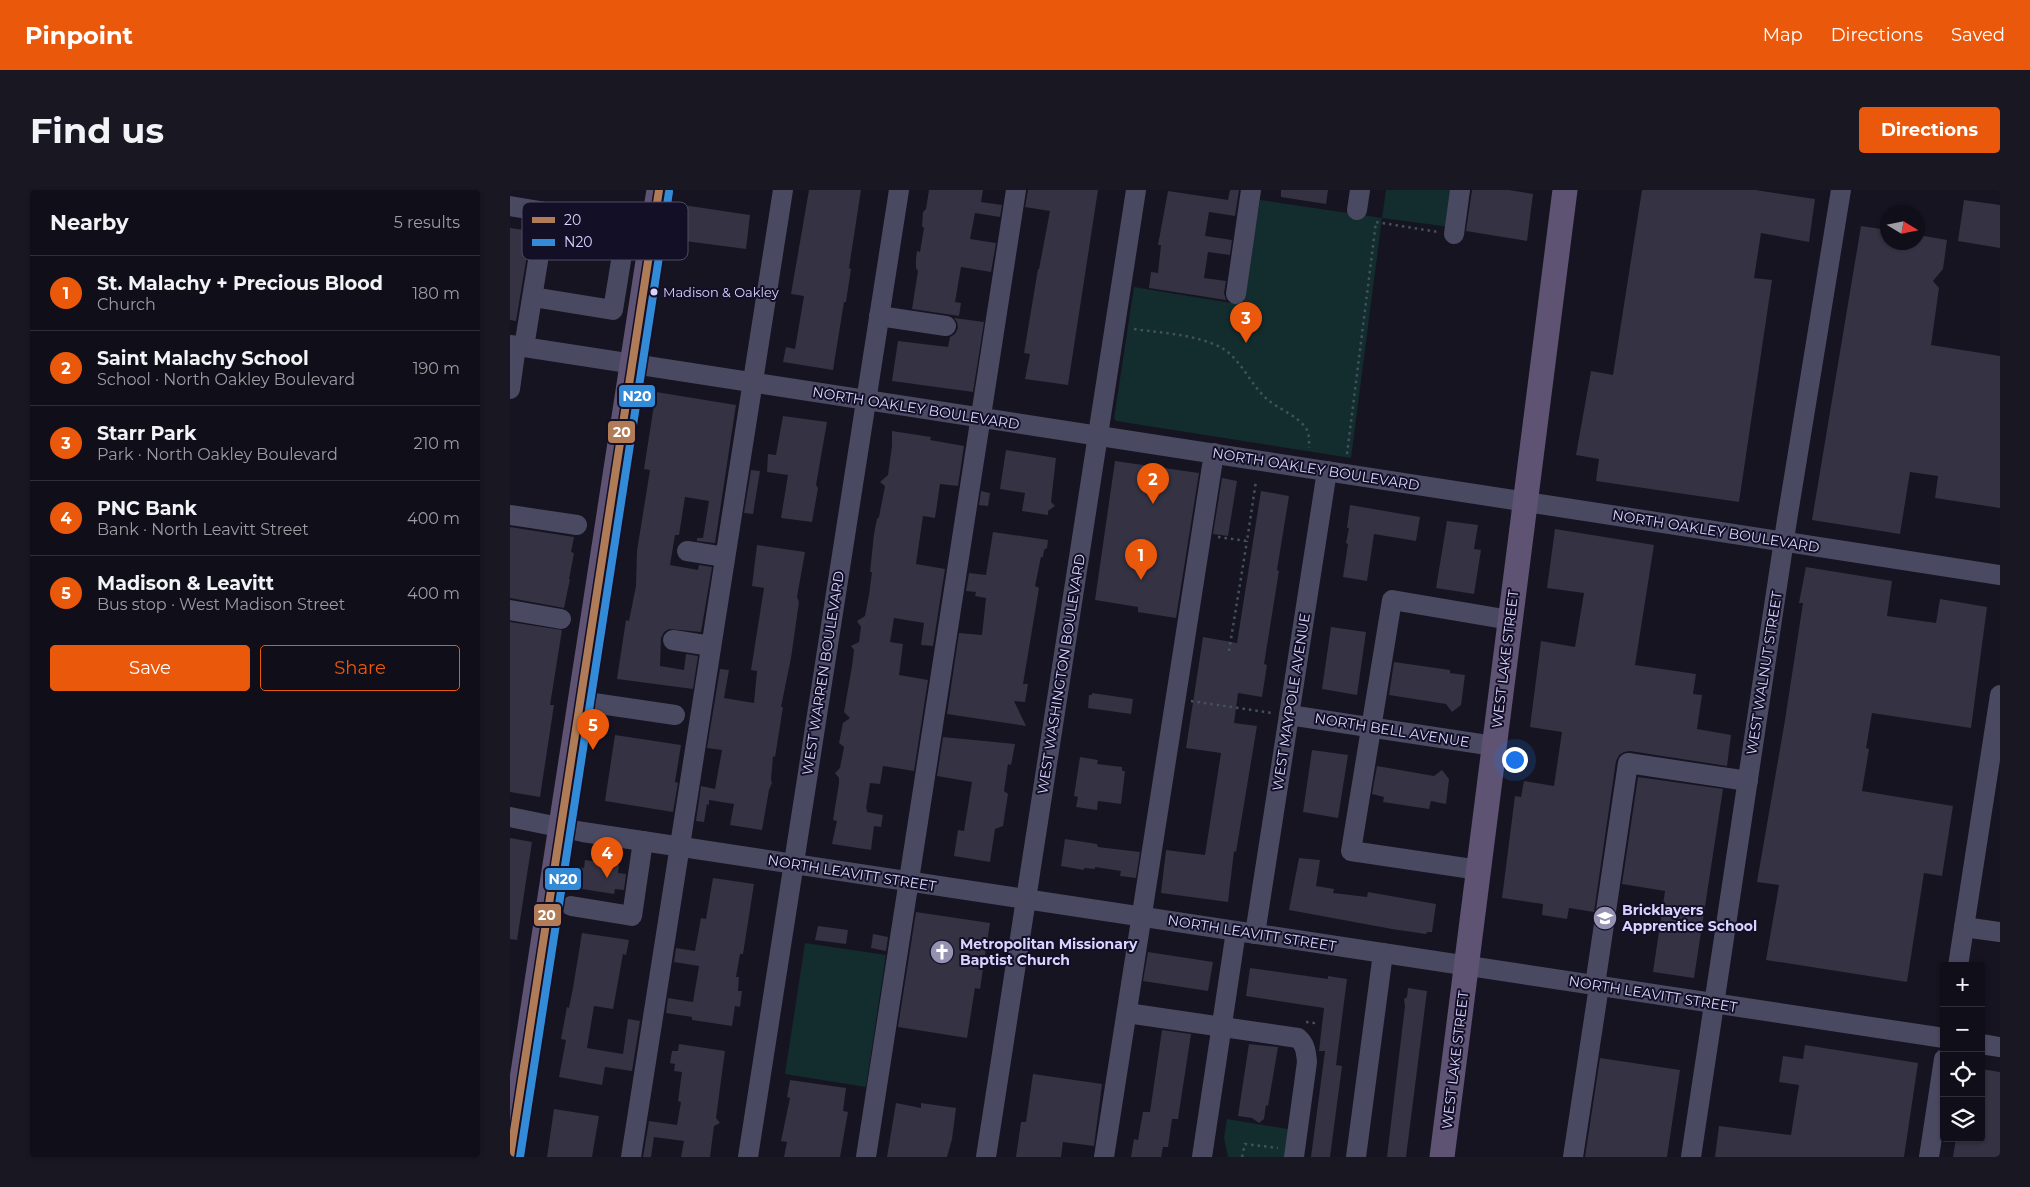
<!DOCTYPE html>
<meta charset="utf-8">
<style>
:root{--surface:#100f19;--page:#191822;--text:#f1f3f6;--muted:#9c9ca2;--line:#302f38;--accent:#ea580c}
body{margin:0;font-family:Montserrat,sans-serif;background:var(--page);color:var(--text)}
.controls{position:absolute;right:15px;bottom:15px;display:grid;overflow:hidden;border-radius:5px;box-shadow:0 1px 4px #0004}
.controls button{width:45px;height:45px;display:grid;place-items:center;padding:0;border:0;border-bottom:1px solid var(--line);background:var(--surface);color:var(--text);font:25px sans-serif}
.compass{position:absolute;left:1370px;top:15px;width:45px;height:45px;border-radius:50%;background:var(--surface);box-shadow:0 1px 4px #0004;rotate:100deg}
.you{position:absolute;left:1004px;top:569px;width:18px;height:18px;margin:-12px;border:4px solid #fff;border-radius:50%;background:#1a73e8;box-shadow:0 0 0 8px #1a73e833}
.badge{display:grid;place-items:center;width:32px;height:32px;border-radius:50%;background:var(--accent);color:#fff;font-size:16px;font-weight:700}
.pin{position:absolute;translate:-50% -41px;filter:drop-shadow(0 1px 2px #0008)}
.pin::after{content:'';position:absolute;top:26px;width:18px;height:15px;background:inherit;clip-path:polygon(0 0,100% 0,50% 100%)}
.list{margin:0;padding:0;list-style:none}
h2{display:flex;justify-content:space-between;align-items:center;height:65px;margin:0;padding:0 20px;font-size:21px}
h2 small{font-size:16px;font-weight:400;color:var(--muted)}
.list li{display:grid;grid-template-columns:32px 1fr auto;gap:15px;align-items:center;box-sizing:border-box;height:75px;padding:0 20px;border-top:1px solid var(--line)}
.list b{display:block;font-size:19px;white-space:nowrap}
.list p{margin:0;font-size:16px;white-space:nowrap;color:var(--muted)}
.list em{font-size:16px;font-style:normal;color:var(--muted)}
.actions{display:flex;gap:10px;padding:15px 20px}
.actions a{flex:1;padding:11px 0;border:1px solid var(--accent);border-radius:5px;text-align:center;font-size:18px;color:var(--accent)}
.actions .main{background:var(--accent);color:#fff}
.icon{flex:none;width:28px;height:28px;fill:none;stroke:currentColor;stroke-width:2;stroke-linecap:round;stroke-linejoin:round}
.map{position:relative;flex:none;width:1490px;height:967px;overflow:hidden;border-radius:5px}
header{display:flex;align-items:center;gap:30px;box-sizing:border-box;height:70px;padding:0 25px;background:var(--accent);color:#fff}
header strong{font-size:24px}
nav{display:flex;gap:28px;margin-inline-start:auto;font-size:18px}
.intro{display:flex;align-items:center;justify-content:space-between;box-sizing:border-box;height:120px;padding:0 30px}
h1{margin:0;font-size:35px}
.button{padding:12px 22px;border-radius:5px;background:var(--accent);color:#fff;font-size:18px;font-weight:700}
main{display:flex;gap:30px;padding:0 30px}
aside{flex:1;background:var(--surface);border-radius:5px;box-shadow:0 1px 4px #0004}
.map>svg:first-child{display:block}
</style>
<header>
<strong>Pinpoint</strong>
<nav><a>Map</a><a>Directions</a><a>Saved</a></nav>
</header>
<div class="intro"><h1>Find us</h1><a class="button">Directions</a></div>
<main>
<aside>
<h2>Nearby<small>5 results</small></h2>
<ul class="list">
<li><span class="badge">1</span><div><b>St. Malachy + Precious Blood</b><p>Church</p></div><em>180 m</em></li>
<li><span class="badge">2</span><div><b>Saint Malachy School</b><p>School · North Oakley Boulevard</p></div><em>190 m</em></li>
<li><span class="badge">3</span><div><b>Starr Park</b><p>Park · North Oakley Boulevard</p></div><em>210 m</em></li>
<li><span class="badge">4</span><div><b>PNC Bank</b><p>Bank · North Leavitt Street</p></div><em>400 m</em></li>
<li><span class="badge">5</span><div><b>Madison &amp; Leavitt</b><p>Bus stop · West Madison Street</p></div><em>400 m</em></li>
</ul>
<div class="actions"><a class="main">Save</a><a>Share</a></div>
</aside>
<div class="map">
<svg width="1490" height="967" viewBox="0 0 1490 967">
<rect width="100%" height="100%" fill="#161421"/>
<g fill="#132c2d">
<path d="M876,0H944L940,37L872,28L841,268L606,231L604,228L624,97L733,115L750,10L872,28Z"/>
<path d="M295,753L376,765L356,897L275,884Z"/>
<path d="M717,929L784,940L780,967H718L714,948Z"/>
</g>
<g fill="#343243">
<path d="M299,0H351L339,78L341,79L336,112H334L323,180L273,172L276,157L285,159L294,106L281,104Z"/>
<path d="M419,0H473L471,12L492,15L490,27L465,23L460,49L486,53L481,82L451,77L445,112L451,113L449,126L402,119L408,81L406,78V69L407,61L410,62L414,38L412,36L413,22L416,19Z"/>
<path d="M518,0H588L558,195L515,189L520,164L514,163L528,79H529L540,21L515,17Z"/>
<path d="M720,0H729L725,26L699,22L695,46L722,50L720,65L698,62L694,88L716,91L714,103L716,110L639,98L641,82L648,83L651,55H648L658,1L718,10Z"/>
<path d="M771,0H818L816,14L771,7Z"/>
<path d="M962,0H999L1023,4L1017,51L956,41Z"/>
<path d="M1132,0H1245L1305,9L1299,52L1251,43L1244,88L1262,90L1229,312L1086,291L1089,269L1066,265L1081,181L1103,185Z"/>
<path d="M1454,10L1490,15V58L1448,51Z"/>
<path d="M173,15L240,25L236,59L167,50Z"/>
<path d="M1351,36L1378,40V52H1408V45L1437,50L1433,79L1423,91L1429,98L1421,155L1490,166V318L1425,308L1428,286L1400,282L1390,344L1302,330Z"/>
<path d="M0,38L21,41L6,131L0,130Z"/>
<path d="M444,128L474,132L463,202L382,191L388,151L438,157L440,147L445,144L448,138L447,132Z"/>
<path d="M146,202L226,215L205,353L187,351V348H193L199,311L175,307L169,345H165L160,375L188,380L189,375L202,377L191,442L159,439L154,442L151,448L150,476L174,480L176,464L188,466L183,499L107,489L116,430L119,431L126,396L127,361L140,280L134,279Z"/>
<path d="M273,226L317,232L306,295L308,298L302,332L271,328L278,285L257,282L258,264L266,265Z"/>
<path d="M382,241L421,247L420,250L454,256L448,296L430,294L425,328L413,326L406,374L435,379L423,456L411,455L414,433L384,428L380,452L393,454L389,485L418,490L404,581L373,576L370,594L360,593L356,619H357V622L373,625L371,637L364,636L361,660L322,654L327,631L323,630L329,593V588L325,583L330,578L334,557L329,553L333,533L340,528L334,522L342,476L344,460L341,456L349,452L351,437L347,431L355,426L359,405L362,382H360L364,344L367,329L369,327L375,296L370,292L378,285L382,256Z"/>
<path d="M496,260L546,268L541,312L545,316L538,321V325L512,321L515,303L490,299Z"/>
<path d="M605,271L689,283L666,428L628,422V417L585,410Z"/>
<path d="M241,280L250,281L243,324L234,323Z"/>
<path d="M712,288L727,291L718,346L703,344Z"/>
<path d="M471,301L480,303L478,316L469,315Z"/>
<path d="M751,301L779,306L767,380L769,381L754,474L757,475L752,507L728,503L724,533L747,536L726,662L724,661L718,712L651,703L656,660L695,665L711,563L676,558L682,519L693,447L727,453Z"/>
<path d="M840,315L910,327L906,351L864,344L857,391L833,387L838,354L836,353L839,338H837Z"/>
<path d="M937,331L968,335L964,359L971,360L964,404L926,398Z"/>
<path d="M0,337L64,347L61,362L64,363L59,389H60L54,418L0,408Z"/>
<path d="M1045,339L1144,355L1125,475L1186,484L1183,504L1192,505L1187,539L1221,545L1217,576L1120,561L1114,562L1109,565L1106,571L1084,722L1059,718L1057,729L1032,725L1033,714L992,708L1005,606L1011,607L1014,591L1044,596L1052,542L1020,537L1031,451L1065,457L1074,403L1037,398Z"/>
<path d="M483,342L538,350L537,358L534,360L533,367H531L525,396L529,398L513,494H518L515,512L504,511L516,536L437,524L449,443L472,445L476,408L465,406L466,402L456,401L459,383L476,385Z"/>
<path d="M247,355L295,362L287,407L289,412L281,468L271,517H273L265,567L263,566L261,590L262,593L259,600L252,640L220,635L224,614L199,610V615L197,614L194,632L186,631L191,596L205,599L212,560L197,558L210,479L219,480L214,508L244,513L247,481L241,480L254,398L242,396Z"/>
<path d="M1296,377L1382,391L1377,426L1426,433L1430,409L1477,417L1461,538L1362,523L1356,558L1359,559L1352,601L1443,616L1432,686L1414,683L1397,792L1256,770L1269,695L1247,692L1275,530L1293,413H1289Z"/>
<path d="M0,432L52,440L40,515H44L30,607L0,602Z"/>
<path d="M821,437L856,442L847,505L812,499Z"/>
<path d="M884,472L940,480V483L955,485L951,515L942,522L936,514L879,505Z"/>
<path d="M582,503L623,509L621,524L578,518L579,505H582Z"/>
<path d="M105,545L171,555L165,592L168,593L163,622L95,611Z"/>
<path d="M433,547L505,554L501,575L498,574L494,601L498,604L493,636L485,639L480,672L444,666L448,640L454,641L462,592L427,586Z"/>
<path d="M802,560L838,565L828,628L793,622Z"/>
<path d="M570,567L588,570L587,574L612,577V581H615L611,614L588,611L587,620L566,617L568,607L564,606Z"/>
<path d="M867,576L924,586L932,580L939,589L936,614L921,611L919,619L873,612L874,607L862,604Z"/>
<path d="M1128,587L1213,599L1184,788L1143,782L1155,701L1112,694Z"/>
<path d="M0,648L22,652L7,750L0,749Z"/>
<path d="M555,649L587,654L588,657L630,662L626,688L610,686L611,681L585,677V679L574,678V680L551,676Z"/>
<path d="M789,668L810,670L806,696L824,699L823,703L857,707L858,702L926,714L922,742H917L916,744L882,739L779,720Z"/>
<path d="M75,670L109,675L108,683L116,684L114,700L105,699L104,704L72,699L73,692L68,691L69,677L74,678Z"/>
<path d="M203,688L244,694L233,764H230L226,787H229L228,801H232L230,817L225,816L222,836L182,830V827L156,823L158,808L183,812L189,776L164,772L166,758L185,761L191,728L196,729Z"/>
<path d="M406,722L480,733L470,799L465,798L457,848L388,837Z"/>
<path d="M308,736L338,740L336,754L305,750Z"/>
<path d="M72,743L119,750L116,765L113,764L103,819L84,816L77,858L113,864L118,829L130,831L122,881L95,877L92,895L49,887L56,850L51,849L57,817L59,818L63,798Z"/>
<path d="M363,744L378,747L376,761L361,758Z"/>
<path d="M638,762L703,772L698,801L633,791Z"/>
<path d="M740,778L818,789V786L837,789L826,875L832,876L820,967H801L815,861H809L814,818L736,806Z"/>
<path d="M898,798L917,801L896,967H877L895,816L894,809L897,807Z"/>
<path d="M652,840L681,844L668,929H662L658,957H653L651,967H621L624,949L628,950L633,922H640Z"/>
<path d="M169,854L215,861L206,928L210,933L204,936L200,967H171L174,951L144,947L141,967H133L139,931L167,935L171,912L168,911L172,882L164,881L165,874L160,873L162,861H168Z"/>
<path d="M739,854L768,857L758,916L756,915L754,929L749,933L742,928L728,926Z"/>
<path d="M1295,855L1408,873L1394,967H1205L1209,936L1281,945L1289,895L1269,892L1273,866L1293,869Z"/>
<path d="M1090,868L1170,880L1157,967H1075Z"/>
<path d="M1471,879L1490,882V967H1443L1446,948H1471Z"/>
<path d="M523,884L592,894L584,956L553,952L551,967H506L511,932H516Z"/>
<path d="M280,890L336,898L333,921L338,922L330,967H274L277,952L271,951L280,908L277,907Z"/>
<path d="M386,913L411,918V913L446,918L442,949L437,967H377Z"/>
<path d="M44,919L89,926L82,967H37Z"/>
</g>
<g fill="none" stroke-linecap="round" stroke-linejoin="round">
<g stroke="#44505f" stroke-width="2.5" stroke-dasharray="2.5 4" stroke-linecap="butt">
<path d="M624,139C652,143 680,144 706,155C730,165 739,194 758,210C769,219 786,225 795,237C800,243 799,251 799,258"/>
<path d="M837,264L866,32L928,42"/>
<path d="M708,347L737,351L746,291"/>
<path d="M719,461L737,351"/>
<path d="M681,511L762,523"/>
<path d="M796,832L804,833L803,837"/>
<path d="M732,967L735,954L768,958"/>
</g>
<g stroke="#4a4962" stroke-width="20">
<path d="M0,16L36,22L14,157"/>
<path d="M847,20L850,0"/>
<path d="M944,44L950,0"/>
<path d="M726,104L741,0"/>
<path d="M23,107L103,120L117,34L36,22"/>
<path d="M369,126L436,136"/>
<path d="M0,155L1490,385"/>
<path d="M0,199L6,156"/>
<path d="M0,325L67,335"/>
<path d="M177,361L215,367"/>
<path d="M0,420L51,429"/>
<path d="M163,450L201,456"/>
<path d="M70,511L165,525"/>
<path d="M779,525L984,556"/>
<path d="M0,627L73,642L1434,848"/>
<path d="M969,680L841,661L882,410L1000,430"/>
<path d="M61,716L122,726L133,651"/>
<path d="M1454,737L1490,742"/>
<path d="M745,744L817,281"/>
<path d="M1448,776L1490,505"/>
<path d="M1085,795L1118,573L1238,591"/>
<path d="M617,823L788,848C796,855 796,863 797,872L784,967"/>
<path d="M1471,854L1490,857"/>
<path d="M121,967L273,0"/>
<path d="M238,967L389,0"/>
<path d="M356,967L506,0"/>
<path d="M476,967L626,0"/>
<path d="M594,967L704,263"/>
<path d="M692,967L726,741"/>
<path d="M846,967L873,763"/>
<path d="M1063,967L1089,796"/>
<path d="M1181,967L1277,330L1331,0"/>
<path d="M1419,967L1434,869"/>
</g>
<g stroke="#5e5373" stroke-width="25">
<path d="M0,967L149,0"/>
<path d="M932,967L1055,0"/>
</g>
<g stroke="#130f26" stroke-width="11">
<path id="bus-1" d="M0,967L149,0"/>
</g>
<g stroke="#130f26" stroke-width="11">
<path id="bus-2" d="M10,967L159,2"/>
</g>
<use href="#bus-1" stroke="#b07c57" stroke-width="8"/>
<use href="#bus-2" stroke="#338bd7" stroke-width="8"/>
</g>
<defs>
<g id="school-disc" transform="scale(1.25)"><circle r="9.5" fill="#9591b1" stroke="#130f26"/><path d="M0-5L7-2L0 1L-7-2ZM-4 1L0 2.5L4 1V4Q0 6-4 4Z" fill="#fff"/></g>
<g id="church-disc" transform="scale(1.25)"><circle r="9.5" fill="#9591b1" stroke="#130f26"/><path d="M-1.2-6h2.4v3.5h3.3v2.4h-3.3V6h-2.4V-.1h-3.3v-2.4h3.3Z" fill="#fff"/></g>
</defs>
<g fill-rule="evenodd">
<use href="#school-disc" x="1095" y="728"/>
<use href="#church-disc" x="432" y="762"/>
</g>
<circle fill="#d9d4ff" stroke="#130f26" stroke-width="2" cx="144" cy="102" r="4.5"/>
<g text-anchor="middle" stroke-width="4" stroke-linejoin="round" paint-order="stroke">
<g font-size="13" fill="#d9d4ff" stroke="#130f26" text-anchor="start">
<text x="153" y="107">Madison &amp; Oakley</text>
</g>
<g font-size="14" fill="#d9d4ff" stroke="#130f26">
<text transform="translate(406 218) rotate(9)" y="5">NORTH OAKLEY BOULEVARD</text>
<text transform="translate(806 279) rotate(9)" y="5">NORTH OAKLEY BOULEVARD</text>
<text transform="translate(1206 341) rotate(9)" y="5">NORTH OAKLEY BOULEVARD</text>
<text transform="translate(995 469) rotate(-83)" y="5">WEST LAKE STREET</text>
<text transform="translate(313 483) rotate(-81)" y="5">WEST WARREN BOULEVARD</text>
<text transform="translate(1254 483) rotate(-81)" y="5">WEST WALNUT STREET</text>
<text transform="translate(551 484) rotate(-81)" y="5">WEST WASHINGTON BOULEVARD</text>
<text transform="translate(781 512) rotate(-81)" y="5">WEST MAYPOLE AVENUE</text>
<text transform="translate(882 540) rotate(9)" y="5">NORTH BELL AVENUE</text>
<text transform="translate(342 683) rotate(9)" y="5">NORTH LEAVITT STREET</text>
<text transform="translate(742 743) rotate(9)" y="5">NORTH LEAVITT STREET</text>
<text transform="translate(1143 804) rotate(9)" y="5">NORTH LEAVITT STREET</text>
<text transform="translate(945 870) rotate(-83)" y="5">WEST LAKE STREET</text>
</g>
<g font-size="14" font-weight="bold" fill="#d9d4ff" stroke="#130f26" text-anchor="start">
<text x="1112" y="725">Bricklayers<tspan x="1112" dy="16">Apprentice School</tspan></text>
<text x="450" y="759">Metropolitan Missionary<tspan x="450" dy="16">Baptist Church</tspan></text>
</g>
</g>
<rect x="12" y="12" width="166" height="58" rx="8" fill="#130f26" stroke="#4e4a67" stroke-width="1"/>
<rect x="22" y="27" width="23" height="6" fill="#b07c57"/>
<rect x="22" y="49" width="23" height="7" fill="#338bd7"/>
<g font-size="14" fill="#d9d4ff">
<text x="54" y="35">20</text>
<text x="54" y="57">N20</text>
</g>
<g stroke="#130f26" stroke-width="2">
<rect x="108" y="194" width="38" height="24" rx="5" fill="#338bd7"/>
<rect x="97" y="230" width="29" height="24" rx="5" fill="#b07c57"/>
<rect x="34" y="677" width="38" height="24" rx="5" fill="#338bd7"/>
<rect x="23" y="713" width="29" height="24" rx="5" fill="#b07c57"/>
</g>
<g font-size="14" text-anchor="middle" font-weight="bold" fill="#fff">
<text x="127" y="211">N20</text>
<text x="112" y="247">20</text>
<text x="53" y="694">N20</text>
<text x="37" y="730">20</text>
</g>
</svg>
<div class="controls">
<button>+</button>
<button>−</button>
<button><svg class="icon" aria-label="locate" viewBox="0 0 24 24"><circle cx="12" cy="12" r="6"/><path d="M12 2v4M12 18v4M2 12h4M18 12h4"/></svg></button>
<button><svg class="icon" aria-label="layers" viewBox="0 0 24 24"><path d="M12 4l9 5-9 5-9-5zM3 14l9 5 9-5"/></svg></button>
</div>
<svg class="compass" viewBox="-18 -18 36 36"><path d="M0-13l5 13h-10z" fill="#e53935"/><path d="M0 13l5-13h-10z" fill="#9c9ca2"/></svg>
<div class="you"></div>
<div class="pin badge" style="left:631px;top:390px">1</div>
<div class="pin badge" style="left:643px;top:314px">2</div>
<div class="pin badge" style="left:736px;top:153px">3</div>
<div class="pin badge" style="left:97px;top:688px">4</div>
<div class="pin badge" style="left:83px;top:560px">5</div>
</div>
</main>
